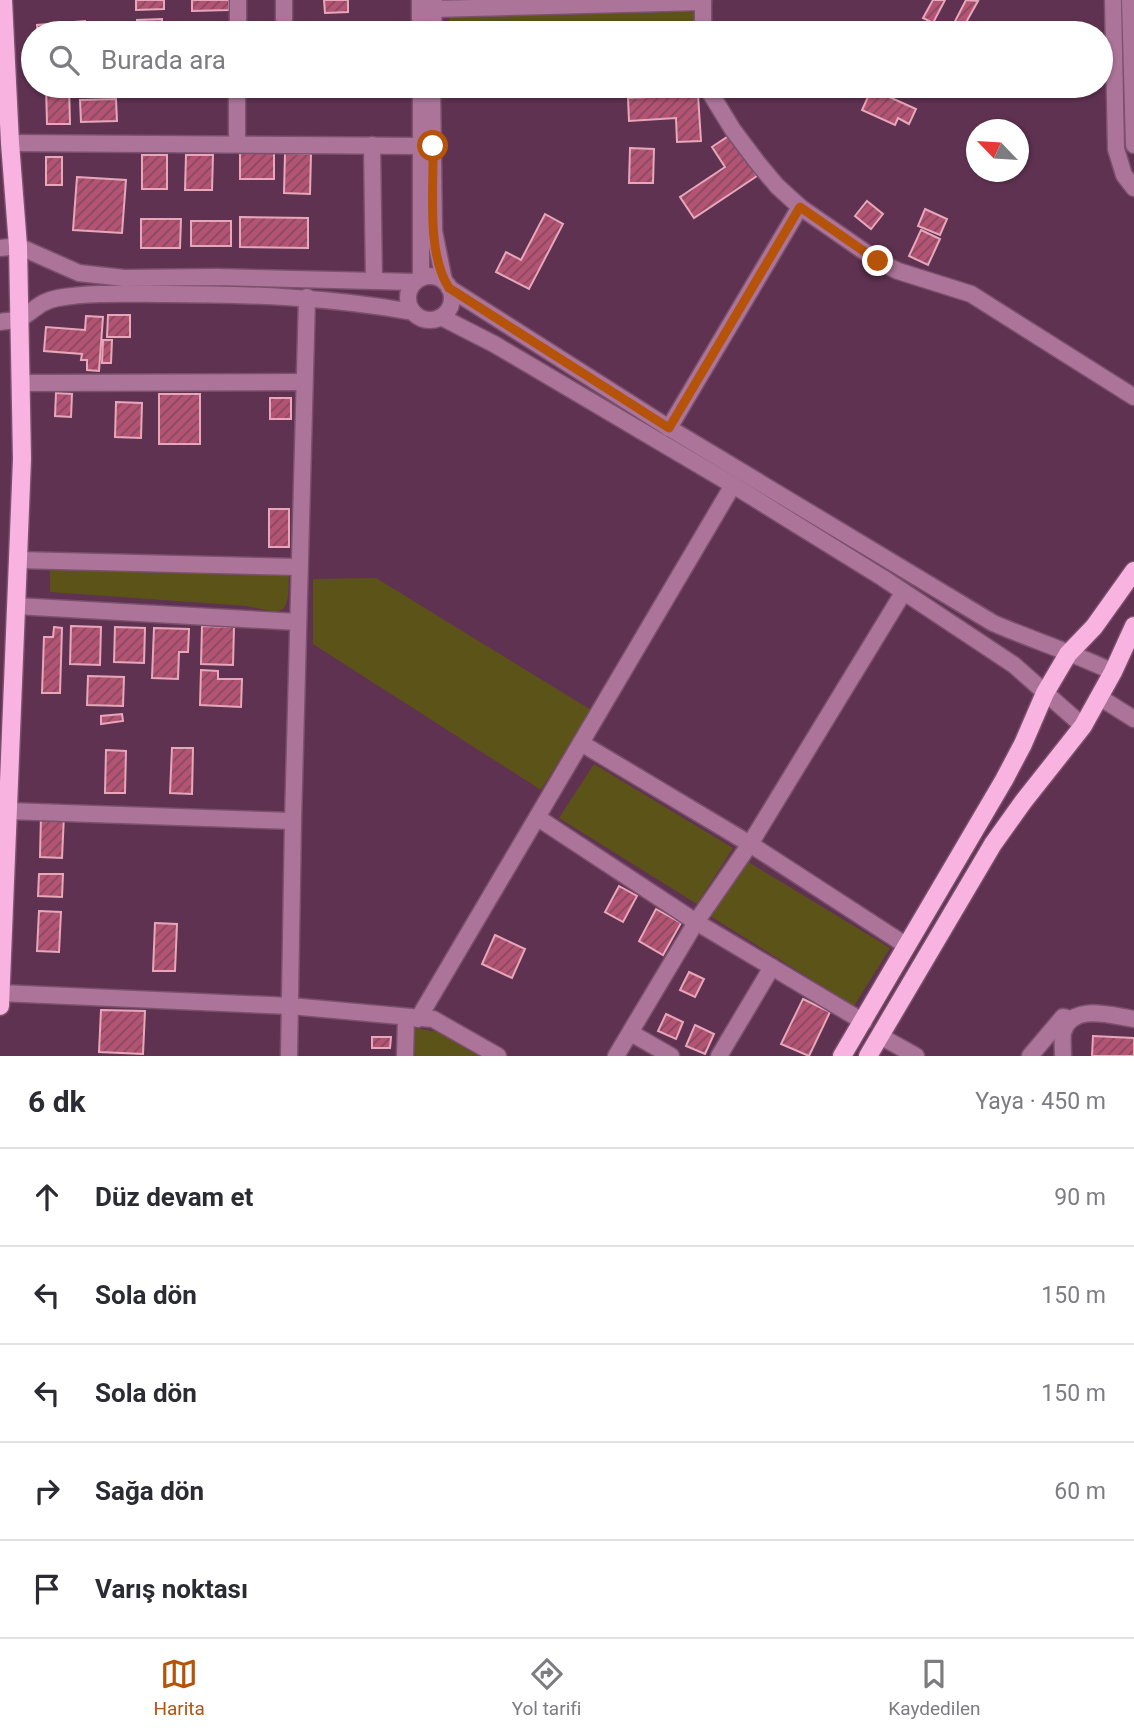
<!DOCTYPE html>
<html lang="tr">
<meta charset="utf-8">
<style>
:root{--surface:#fff;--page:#f7f7f7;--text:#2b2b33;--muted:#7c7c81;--line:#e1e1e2;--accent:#b45309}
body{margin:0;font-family:Roboto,sans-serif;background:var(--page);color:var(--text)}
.compass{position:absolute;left:966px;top:119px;width:63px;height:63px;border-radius:50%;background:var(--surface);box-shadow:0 2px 5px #0004;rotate:295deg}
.stop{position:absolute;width:21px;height:21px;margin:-16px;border:5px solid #b45309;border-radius:50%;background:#fff}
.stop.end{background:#b45309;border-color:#fff;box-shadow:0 2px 7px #0008}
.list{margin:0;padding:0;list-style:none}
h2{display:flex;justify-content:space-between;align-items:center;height:91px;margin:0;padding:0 28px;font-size:30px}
h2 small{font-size:23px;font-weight:400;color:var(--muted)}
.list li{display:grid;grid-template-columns:46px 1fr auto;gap:21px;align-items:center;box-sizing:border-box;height:98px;padding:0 28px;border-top:2px solid var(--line)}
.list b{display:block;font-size:26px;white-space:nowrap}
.list em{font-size:23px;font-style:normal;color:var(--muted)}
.icon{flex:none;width:38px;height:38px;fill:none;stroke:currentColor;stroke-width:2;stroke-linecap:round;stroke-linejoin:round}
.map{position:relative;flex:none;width:1134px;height:1056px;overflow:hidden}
.search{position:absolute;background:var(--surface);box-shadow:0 2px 5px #0004;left:21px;right:21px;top:21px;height:77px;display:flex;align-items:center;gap:18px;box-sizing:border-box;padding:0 24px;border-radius:38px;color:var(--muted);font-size:26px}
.sheet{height:581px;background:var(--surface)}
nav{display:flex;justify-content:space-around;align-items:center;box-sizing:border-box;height:98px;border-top:2px solid var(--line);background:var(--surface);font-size:19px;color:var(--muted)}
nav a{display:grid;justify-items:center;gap:4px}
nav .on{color:var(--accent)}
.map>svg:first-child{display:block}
</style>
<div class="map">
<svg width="1134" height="1056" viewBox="0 0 1134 1056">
<defs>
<pattern id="building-hatch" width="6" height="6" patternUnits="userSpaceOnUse" patternTransform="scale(1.75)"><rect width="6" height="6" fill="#b45374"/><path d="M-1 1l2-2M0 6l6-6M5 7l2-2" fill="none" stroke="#844b5f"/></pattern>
</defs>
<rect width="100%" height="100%" fill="#5f3251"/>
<g fill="#5c5318">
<path d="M696,12L695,33H450L449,14Z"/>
<path d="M50,564L289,574C288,616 287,615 247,606L50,592Z"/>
<path d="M376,578L591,710L541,790L313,644V579Z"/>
<path d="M594,764L733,848L697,904L559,818Z"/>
<path d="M745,860L890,948L854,1006L707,914Z"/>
<path d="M415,1028L444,1033L482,1056H414Z"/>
</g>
<g fill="url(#building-hatch)" stroke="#e7a7b9" stroke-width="2">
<path d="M136,0H164V9L136,10Z"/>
<path d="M192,0H229V10L192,11Z"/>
<path d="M324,0H348V12L325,13Z"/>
<path d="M933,0H945L933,23L923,18Z"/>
<path d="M966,0L978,1L960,33H955L950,31Z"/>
<path d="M162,19V33H138L137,20Z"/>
<path d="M85,21L86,33H38L37,25Z"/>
<path d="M228,26V33H200V27Z"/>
<path d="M46,86H69L70,124H47Z"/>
<path d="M865,86L916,109L909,124L898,118L895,125L862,110L869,95L862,93Z"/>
<path d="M698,95L701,141L677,142L676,118L629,121L628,98Z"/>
<path d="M116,99L117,121L81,122L80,100Z"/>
<path d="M730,135L757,176L694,218L680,197L725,167L712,147Z"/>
<path d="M630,148L654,149L653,183H629Z"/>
<rect x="240" y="152" width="34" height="27"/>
<path d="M285,153L311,154L310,194L284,193Z"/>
<rect x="142" y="155" width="25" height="34"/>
<path d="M186,155H213L212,190H185Z"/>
<rect x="46" y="157" width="16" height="28"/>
<path d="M77,177L126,180L122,233L73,230Z"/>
<path d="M867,201L883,214L871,229L855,216Z"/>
<path d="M925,209L947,219L940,235L918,226Z"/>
<path d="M545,214L563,224L529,289L496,272L506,252L521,260Z"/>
<path d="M240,217L308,218V248L240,247Z"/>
<path d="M141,219H181L180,248H141Z"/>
<rect x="191" y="221" width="40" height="25"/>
<path d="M921,230L940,239L928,265L909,256Z"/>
<path d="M108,315H130V337H107Z"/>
<path d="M86,316L103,317L99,371L87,370V360H81L82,354L44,351L46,327L85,330Z"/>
<path d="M103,340H112L111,363H102Z"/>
<path d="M56,393L72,394L71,417L55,416Z"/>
<rect x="159" y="394" width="41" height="50"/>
<rect x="270" y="398" width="21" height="21"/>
<path d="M116,402L142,403L141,438L115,437Z"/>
<rect x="269" y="509" width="20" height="38"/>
<path d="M71,626L101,627L100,665L70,664Z"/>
<path d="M202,626L234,627L233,665L201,664Z"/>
<path d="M54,627L62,628L60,693H42L44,637H53Z"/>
<path d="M115,627L145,628L144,663L114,662Z"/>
<path d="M154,628L189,629L188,652H179L178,679L152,678Z"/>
<path d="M201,670L218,671V679H242L241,707L200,705Z"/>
<path d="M88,676L124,677L123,706L87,705Z"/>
<path d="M122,714L123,721L101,724V716Z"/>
<path d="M172,748H193L192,794L170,793Z"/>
<path d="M106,750L126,751L125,793H105Z"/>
<path d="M41,814L64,815L62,858L40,857Z"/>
<path d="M39,874H63L62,897L38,896Z"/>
<path d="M619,886L637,896L623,922L605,912Z"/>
<path d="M656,909L681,923L663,955L639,941Z"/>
<path d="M39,911L61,912L59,952L37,951Z"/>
<path d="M155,923L177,924L175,971H153Z"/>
<path d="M495,935L525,949L512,978L482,964Z"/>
<path d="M689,972L704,979L695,997L680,990Z"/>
<path d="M803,999L830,1012L809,1056L781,1044Z"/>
<path d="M101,1010L145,1011L143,1054L99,1052Z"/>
<path d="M666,1014L683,1022L676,1039L658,1031Z"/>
<path d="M695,1025L714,1034L705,1054L686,1046Z"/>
<path d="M1093,1036L1134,1038V1056H1092Z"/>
<path d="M372,1037H391L390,1048H372Z"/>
</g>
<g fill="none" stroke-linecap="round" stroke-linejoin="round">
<g stroke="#7a506d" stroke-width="19">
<g id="minor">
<path d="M420,0V33"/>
<path d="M1113,0L1116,149L1124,175L1134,188"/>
<path d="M1130,0L1134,145"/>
<path d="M434,9L703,2"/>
<path d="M238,33V0"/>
<path d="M284,33V0"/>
<path d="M433,33L434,1"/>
<path d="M703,33V0"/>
<path d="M421,86V278"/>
<path d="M432,86L434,231L444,281"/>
<path d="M706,86L733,130L757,162L777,186L800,207L878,261L898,271L971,294L1134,397"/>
<path d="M10,143L421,146"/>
<path d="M237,144V86"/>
<path d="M372,145L374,281"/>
<path d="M0,248L18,246L79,273L124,278L216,277L415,282"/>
<circle cx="430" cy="298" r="22"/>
<path d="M449,288L669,428L993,623C1032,640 1074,653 1113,672"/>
<path d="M441,317L494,344L733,485L883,578L1014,665L1083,726"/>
<path d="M0,322C6,321 15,321 21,318C34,311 40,301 58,298C92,292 129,294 164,294C248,294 330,297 413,312"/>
<path d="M20,383L304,382"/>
<path d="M669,428L800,207"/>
<path d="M18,560L299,567"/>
<path d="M16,606L298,622"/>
<path d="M1099,697L1134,719"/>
<path d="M581,743L750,844L907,946"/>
<path d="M8,811L293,821"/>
<path d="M538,818L696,922L864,1022"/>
<path d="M1,993L290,1006L433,1019L498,1056"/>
<path d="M418,1019L733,485"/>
<path d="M631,1033L671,1056"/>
<path d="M880,1036L916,1056"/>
<path d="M289,1056L293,821L307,297"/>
<path d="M405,1056L406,1018"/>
<path d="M616,1056L696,922L750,844L903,593"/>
<path d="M719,1056L772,967"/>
<path d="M1030,1056L1063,1017L1071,1019"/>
<path d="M1063,1056C1063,1049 1062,1040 1063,1033C1071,1002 1112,1016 1134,1019"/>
</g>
</g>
<g stroke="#7a506d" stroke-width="21">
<g id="major">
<path d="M0,1006L22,459L18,246L10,143L3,0"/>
<path d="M842,1056L1004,780L1023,744L1045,693L1068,654L1094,627L1134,571"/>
<path d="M868,1056L993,844L1023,802L1083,726L1113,672L1134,626"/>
</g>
</g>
<use href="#minor" stroke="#ac7499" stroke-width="16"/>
<use href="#major" stroke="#f8b3e0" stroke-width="18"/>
</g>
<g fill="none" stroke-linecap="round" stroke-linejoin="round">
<path stroke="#b45309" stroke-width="9" d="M433,146C434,187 426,253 449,288L669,428L800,207L878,261"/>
</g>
</svg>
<svg class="compass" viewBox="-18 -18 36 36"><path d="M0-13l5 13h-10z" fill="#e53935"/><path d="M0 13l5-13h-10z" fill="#7c7c81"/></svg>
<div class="stop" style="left:433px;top:146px"></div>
<div class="stop end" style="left:878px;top:261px"></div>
<div class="search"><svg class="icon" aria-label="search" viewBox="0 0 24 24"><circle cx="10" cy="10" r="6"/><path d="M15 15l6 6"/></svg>Burada ara</div>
</div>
<section class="sheet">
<h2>6 dk<small>Yaya · 450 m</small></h2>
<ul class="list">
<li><svg class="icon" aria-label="ahead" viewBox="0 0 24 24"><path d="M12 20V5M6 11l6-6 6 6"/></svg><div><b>Düz devam et</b></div><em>90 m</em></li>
<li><svg class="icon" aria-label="left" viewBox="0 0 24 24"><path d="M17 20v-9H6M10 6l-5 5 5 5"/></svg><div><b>Sola dön</b></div><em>150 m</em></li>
<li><svg class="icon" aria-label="left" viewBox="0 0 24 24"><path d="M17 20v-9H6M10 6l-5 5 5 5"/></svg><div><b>Sola dön</b></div><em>150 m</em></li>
<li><svg class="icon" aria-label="right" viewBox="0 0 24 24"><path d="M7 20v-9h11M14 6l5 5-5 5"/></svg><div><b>Sağa dön</b></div><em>60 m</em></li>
<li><svg class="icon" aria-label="arrive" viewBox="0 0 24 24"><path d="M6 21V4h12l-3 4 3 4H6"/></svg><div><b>Varış noktası</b></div></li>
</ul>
</section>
<nav>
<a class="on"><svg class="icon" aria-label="map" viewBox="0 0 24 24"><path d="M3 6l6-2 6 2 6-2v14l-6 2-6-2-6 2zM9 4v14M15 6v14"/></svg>Harita</a>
<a><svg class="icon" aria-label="directions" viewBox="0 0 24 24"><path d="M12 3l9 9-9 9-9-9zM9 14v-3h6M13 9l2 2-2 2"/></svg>Yol tarifi</a>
<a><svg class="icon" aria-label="saved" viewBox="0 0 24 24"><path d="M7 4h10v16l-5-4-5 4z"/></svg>Kaydedilen</a>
</nav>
